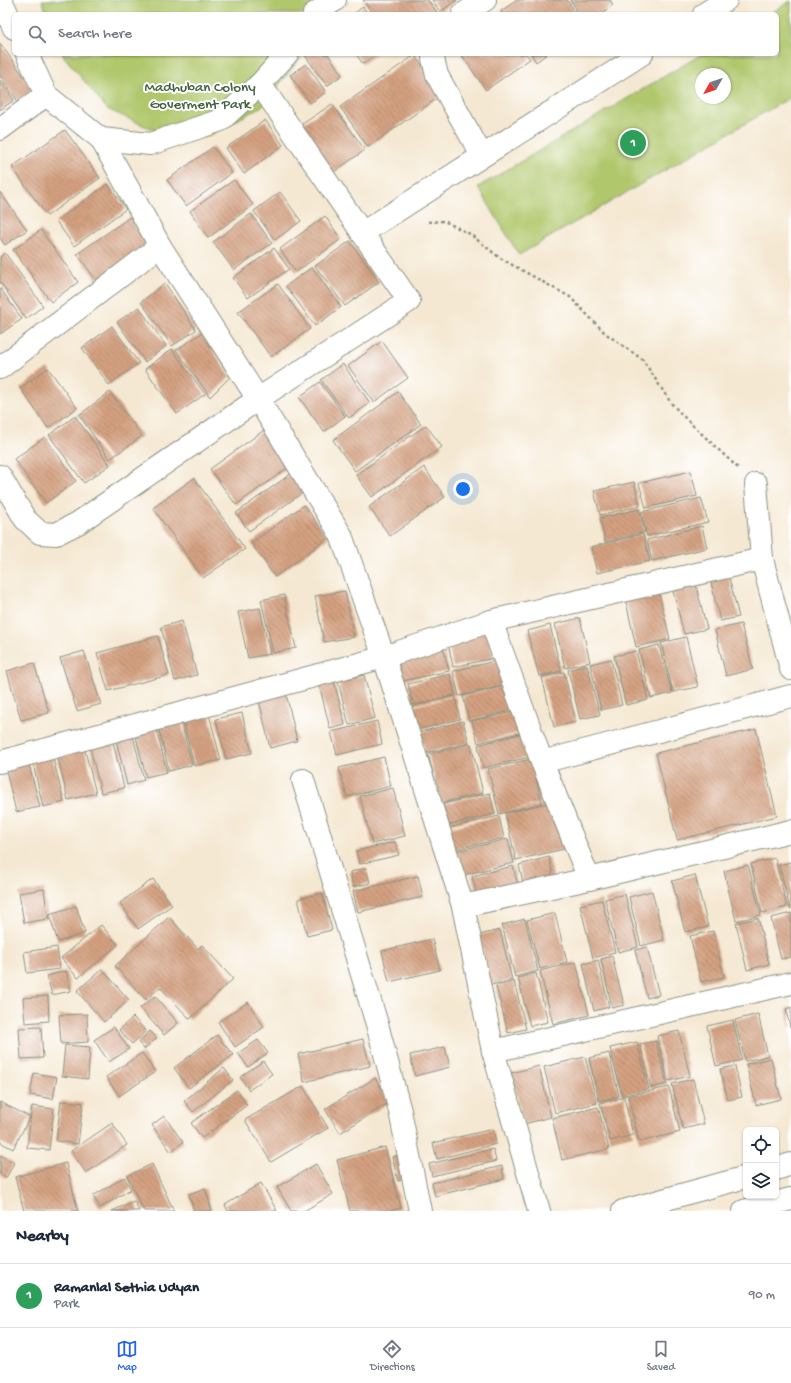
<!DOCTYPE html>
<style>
:root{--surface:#fff;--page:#f6f6f7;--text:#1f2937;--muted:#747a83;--line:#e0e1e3;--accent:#2563eb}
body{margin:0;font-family:"Gochi Hand",sans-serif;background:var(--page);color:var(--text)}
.controls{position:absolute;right:12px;bottom:12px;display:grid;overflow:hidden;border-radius:6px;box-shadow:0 1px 3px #0004}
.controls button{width:36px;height:36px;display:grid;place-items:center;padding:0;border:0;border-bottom:1px solid var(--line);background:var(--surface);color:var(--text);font:20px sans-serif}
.compass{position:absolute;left:695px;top:68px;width:36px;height:36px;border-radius:50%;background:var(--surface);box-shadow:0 1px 3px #0004;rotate:230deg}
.you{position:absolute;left:463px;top:489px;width:14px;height:14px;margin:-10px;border:3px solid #fff;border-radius:50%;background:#1a73e8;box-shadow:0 0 0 6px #1a73e833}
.badge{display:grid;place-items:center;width:26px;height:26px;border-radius:50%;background:var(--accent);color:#fff;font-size:13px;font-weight:700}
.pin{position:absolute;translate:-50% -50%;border:2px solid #fff;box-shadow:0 1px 4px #0006}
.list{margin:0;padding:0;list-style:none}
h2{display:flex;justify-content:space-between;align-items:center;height:52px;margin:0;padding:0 16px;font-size:17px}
h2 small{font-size:13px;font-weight:400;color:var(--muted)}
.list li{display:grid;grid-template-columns:26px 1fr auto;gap:12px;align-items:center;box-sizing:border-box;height:64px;padding:0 16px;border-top:1px solid var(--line)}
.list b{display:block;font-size:15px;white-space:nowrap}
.list p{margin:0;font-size:13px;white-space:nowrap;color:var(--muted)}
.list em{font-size:13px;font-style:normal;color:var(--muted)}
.icon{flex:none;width:22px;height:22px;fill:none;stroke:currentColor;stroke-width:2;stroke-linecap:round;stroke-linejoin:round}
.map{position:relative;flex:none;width:791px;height:1211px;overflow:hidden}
.search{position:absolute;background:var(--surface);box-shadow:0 1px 3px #0004;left:12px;right:12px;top:12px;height:44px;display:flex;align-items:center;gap:10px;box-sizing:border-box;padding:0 14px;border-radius:6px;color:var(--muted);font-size:15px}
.sheet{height:116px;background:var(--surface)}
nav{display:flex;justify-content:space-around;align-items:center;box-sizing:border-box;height:56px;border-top:1px solid var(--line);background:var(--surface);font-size:11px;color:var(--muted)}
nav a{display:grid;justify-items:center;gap:2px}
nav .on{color:var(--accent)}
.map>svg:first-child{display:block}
</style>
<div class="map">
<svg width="791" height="1211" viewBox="0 0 791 1211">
<defs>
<pattern id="building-back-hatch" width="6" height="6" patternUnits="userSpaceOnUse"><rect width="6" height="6" fill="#d4a181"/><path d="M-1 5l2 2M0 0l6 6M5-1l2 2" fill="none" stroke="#ab846a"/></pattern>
</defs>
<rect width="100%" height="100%" fill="#fff"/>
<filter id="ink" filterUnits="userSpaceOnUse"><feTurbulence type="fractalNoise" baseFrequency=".025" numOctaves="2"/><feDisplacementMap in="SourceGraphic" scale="8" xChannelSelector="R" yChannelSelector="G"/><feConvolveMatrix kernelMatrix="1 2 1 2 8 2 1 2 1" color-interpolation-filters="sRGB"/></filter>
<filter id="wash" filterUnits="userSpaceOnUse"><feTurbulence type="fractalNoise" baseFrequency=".012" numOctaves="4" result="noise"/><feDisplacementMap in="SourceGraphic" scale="16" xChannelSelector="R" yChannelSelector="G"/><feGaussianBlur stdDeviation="0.9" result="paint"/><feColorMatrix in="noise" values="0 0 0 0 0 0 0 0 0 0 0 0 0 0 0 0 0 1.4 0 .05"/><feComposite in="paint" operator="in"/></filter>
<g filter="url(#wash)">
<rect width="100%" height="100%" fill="#f5e8d2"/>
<g fill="#b0c76c" stroke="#688250" fill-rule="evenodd">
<path d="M42,0H334V14H47Z"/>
<path d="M791,1V97L519,255L478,187L702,54H777V14H769ZM701,74H725V98H701Z"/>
<path d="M62,54H304L262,106L209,136L154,130L107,109Z"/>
</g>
<g id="blocks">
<g fill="url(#building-back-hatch)">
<path d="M363,0H428L438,14H373Z"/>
<path d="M432,0H457L440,12Z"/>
<path d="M517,0H567L577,14H503L501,11Z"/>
<path d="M570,0H610L613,5L601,14H580Z"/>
<path d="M363,7L368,14H353Z"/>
<path d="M0,43L35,92L19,103L0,76Z"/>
<path d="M304,54H328L342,75L327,86Z"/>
<path d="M356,54H377L363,64Z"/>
<path d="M461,54H526L530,59L486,90Z"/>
<path d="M531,54H547L536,62Z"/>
<path d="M415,55L442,95L368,147L340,107Z"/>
<path d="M306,64L326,92L310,103L290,75Z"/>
<path d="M0,80L14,100L0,110Z"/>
<path d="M332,104L365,150L331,174L298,127Z"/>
<path d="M265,120L283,145L244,174L226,148Z"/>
<path d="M65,130L100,178L47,216L12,167Z"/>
<path d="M213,147L232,173L186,206L167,180Z"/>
<path d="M234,180L253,205L208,238L190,211Z"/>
<path d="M108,184L126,209L74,246L56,221Z"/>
<path d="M0,192L27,230L5,245L0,238Z"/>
<path d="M280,192L301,221L275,240L254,211Z"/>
<path d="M251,214L272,243L234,270L213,242Z"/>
<path d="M325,216L341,239L296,272L280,249Z"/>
<path d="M130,217L148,243L96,280L77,254Z"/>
<path d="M41,230L78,282L51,302L13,250Z"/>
<path d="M350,241L379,282L345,306L315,266Z"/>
<path d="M274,248L289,269L248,298L233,278Z"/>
<path d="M5,253L43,306L26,319L0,282V257Z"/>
<path d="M312,267L341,307L315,326L286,286Z"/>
<path d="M165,283L196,330L172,346L141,302Z"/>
<path d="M278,284L310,329L271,357L238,312Z"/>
<path d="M0,288L22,319L0,334Z"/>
<path d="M139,307L166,346L145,362L117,322Z"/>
<path d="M112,326L139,363L109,385L82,348Z"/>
<path d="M202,333L230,377L210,397L176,350Z"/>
<path d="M382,341L408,378L374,402L348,366Z"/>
<path d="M172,349L205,394L177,414L145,369Z"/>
<path d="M343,364L370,403L349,418L321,380Z"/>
<path d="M48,368L77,408L48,428L20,388Z"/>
<path d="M320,382L345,416L324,432L299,397Z"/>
<path d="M110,392L142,436L110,459L79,415Z"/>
<path d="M398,392L421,424L355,471L333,440Z"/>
<path d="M75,416L110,465L84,483L49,435Z"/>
<path d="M426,425L442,447L372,497L356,475Z"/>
<path d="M267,428L293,464L236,505L210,469Z"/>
<path d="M45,437L76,481L46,503L14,459Z"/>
<path d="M424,467L445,497L390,536L369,507Z"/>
<path d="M691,471L697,496L646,508L639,483Z"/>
<path d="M292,473L305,491L249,531L236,513Z"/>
<path d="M194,478L245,549L203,578L153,508Z"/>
<path d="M634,482L640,506L600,515L594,491Z"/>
<path d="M701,498L708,522L647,536L641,512Z"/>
<path d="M304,505L328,538L275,577L251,543Z"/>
<path d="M639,509L645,532L605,542L600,518Z"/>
<path d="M702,526L707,548L652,561L647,540Z"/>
<path d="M643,534L650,561L597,573L591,547Z"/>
<path d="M728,574L739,617L720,621L710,578Z"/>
<path d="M695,581L707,629L684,634L672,587Z"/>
<path d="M658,589L670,639L636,647L625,597Z"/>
<path d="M345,591L354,637L324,642L315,596Z"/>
<path d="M284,595L296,648L273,653L261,600Z"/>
<path d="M260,608L270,654L248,658L238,612Z"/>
<path d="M580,618L590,662L565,668L555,624Z"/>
<path d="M182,621L197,675L175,681L161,627Z"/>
<path d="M741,624L753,669L726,676L715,630Z"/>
<path d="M550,625L561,671L539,676L527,631Z"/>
<path d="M487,630L494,658L453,667L448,643Z"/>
<path d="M158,636L169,675L108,691L97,653Z"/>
<path d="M686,637L698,687L673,692L661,643Z"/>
<path d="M442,644L449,671L402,681L398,659Z"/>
<path d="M659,645L672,693L651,698L639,650Z"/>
<path d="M84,651L101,704L77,711L60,658Z"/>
<path d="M636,651L648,700L626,705L614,656Z"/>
<path d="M504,659L510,684L459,696L453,671Z"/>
<path d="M611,659L622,705L601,710L590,664Z"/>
<path d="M34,663L49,713L21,720L7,671Z"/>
<path d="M587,665L600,715L580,719L568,670Z"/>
<path d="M564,672L576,722L554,727L542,677Z"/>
<path d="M450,674L455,695L413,705L408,684Z"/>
<path d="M364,675L375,718L349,725L338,681Z"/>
<path d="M334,681L345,725L330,729L319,684Z"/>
<path d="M512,684L518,709L469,721L463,696Z"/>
<path d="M286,693L297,741L270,748L259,700Z"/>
<path d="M455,696L460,719L417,730L411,707Z"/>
<path d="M518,711L523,732L478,743L472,721Z"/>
<path d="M242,713L252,753L226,759L216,719Z"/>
<path d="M209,714L221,760L194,766L183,720Z"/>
<path d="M181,721L192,765L169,771L158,726Z"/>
<path d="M377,721L382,744L337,755L331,732Z"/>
<path d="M463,721L469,743L425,753L420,732Z"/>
<path d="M156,728L167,772L146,777L135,733Z"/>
<path d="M756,729L777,816L677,840L656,753Z"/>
<path d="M524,733L530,757L483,768L478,745Z"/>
<path d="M133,736L144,780L127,785L116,740Z"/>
<path d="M113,742L124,788L101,793L90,747Z"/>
<path d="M83,743L96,793L68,800L56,750Z"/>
<path d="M471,744L483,793L441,803L428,754Z"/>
<path d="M52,754L64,802L43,807L32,759Z"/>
<path d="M384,757L391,786L347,797L339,768Z"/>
<path d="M531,759L542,803L499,814L488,769Z"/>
<path d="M28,761L40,807L16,812L5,766Z"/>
<path d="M393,788L405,836L372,844L360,796Z"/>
<path d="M490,793L495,814L448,825L443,804Z"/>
<path d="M553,802L564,849L516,860L505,813Z"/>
<path d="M499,816L504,838L453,850L448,828Z"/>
<path d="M508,839L514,863L463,875L457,851Z"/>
<path d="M395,842L399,855L360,864L356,851Z"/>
<path d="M549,857L554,880L524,887L519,865Z"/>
<path d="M775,858L787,907L762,913L751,864Z"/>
<path d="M791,862V909H790L779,865Z"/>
<path d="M748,865L761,915L736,921L724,871Z"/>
<path d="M513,866L520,893L479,902L472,876Z"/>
<path d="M366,868L370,883L353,887L350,872Z"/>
<path d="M695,875L708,927L685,932L672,881Z"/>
<path d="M418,876L423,897L358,912L353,891Z"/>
<path d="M153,879L172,905L138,929L120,903Z"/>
<path d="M44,889L48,919L24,923L19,893Z"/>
<path d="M652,891L664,940L641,946L629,897Z"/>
<path d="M322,893L332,930L307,936L298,899Z"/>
<path d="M625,894L638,947L618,952L605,899Z"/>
<path d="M602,900L615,952L593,958L580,905Z"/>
<path d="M76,906L85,933L58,942L49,914Z"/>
<path d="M555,913L567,962L540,969L527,920Z"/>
<path d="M791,913V957L781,959L771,918Z"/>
<path d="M169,917L198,949L202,945L233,979L190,1019L160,987L146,1000L115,966Z"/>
<path d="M758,918L769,964L747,970L736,923Z"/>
<path d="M525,919L538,971L515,977L502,925Z"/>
<path d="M101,925L118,945L78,978L61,958Z"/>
<path d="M500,930L512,980L491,985L479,935Z"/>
<path d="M713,931L724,977L701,982L690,936Z"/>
<path d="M432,939L440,970L389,982L382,951Z"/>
<path d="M57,947L60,969L27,973L24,952Z"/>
<path d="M647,947L659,995L647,998L635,950Z"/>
<path d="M612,956L624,1005L612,1008L601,959Z"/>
<path d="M598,960L609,1007L594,1011L583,964Z"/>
<path d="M576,962L589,1015L553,1024L540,971Z"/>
<path d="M102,969L129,1000L104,1022L77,991Z"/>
<path d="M66,971L71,991L52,995L47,976Z"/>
<path d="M536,973L548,1022L530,1026L518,978Z"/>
<path d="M514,981L526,1029L508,1033L496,986Z"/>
<path d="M48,996L49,1021L25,1023L23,998Z"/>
<path d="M155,996L178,1023L164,1035L140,1008Z"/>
<path d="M248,1002L264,1027L235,1047L218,1022Z"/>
<path d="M791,1007V1027H790L786,1009Z"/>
<path d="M87,1014L88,1042L61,1044L59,1015Z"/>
<path d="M758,1014L768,1056L745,1061L735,1020Z"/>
<path d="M133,1017L146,1031L132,1044L119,1030Z"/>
<path d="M733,1020L742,1060L716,1066L707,1026Z"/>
<path d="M41,1027L43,1058L21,1059L19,1028Z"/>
<path d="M114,1027L129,1049L109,1062L94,1040Z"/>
<path d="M150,1031L157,1038L144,1049L138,1042Z"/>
<path d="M679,1031L690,1076L668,1081L657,1036Z"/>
<path d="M217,1035L233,1055L189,1088L174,1068Z"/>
<path d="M363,1039L370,1066L304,1082L298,1054Z"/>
<path d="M258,1040L268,1053L248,1067L238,1053Z"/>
<path d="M656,1041L667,1084L651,1088L640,1044Z"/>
<path d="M637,1042L649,1089L622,1096L610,1048Z"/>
<path d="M65,1045L90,1047L88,1079L62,1076Z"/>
<path d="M445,1047L450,1067L415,1076L410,1055Z"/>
<path d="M142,1053L155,1072L119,1096L106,1077Z"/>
<path d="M609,1053L619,1096L599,1101L589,1058Z"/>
<path d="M585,1057L597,1103L555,1113L544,1067Z"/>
<path d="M771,1058L781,1099L756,1105L746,1064Z"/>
<path d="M263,1061L272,1074L249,1090L240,1077Z"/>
<path d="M539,1066L551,1117L524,1124L511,1073Z"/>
<path d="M735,1066L742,1097L728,1100L720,1069Z"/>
<path d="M224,1068L233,1080L193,1112L184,1101Z"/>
<path d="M34,1073L57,1077L53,1099L30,1095Z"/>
<path d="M375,1078L390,1102L340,1133L325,1109Z"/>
<path d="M693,1079L704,1124L683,1129L672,1084Z"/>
<path d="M303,1086L328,1128L271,1162L245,1120Z"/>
<path d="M669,1087L680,1132L639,1142L628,1096Z"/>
<path d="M237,1090L247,1105L202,1138L191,1123Z"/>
<path d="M624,1097L633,1135L610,1141L600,1103Z"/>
<path d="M61,1101L83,1103L78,1144L56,1141Z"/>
<path d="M0,1102L30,1117L13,1149L0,1142Z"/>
<path d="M32,1106L54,1109L49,1150L27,1148Z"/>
<path d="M598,1107L609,1149L562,1160L552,1118Z"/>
<path d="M164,1116L183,1142L171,1152L152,1125Z"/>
<path d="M112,1123L127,1145L86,1173L71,1151Z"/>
<path d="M493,1129L496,1144L437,1159L433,1143Z"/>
<path d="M385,1147L401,1208L390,1211H350L337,1160Z"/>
<path d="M493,1149L496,1161L432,1176L429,1164Z"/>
<path d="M403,1154L409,1179L398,1181L392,1157Z"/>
<path d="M0,1155L14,1163L6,1178L0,1174Z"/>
<path d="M66,1163L78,1211H24L15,1177Z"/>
<path d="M152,1164L174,1211H144L127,1176Z"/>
<path d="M316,1164L333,1194L304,1211H291L277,1187Z"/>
<path d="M502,1166L504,1179L435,1196L432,1183Z"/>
<path d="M124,1177L131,1189L100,1208L93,1196Z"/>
<path d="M261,1183L277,1211H228L225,1205Z"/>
<path d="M205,1188L212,1211H194L189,1194Z"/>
<path d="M134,1201L139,1211H112Z"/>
</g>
</g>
</g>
<g filter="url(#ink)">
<use href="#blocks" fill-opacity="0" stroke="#8a9283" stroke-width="1"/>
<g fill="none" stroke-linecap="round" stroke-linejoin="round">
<g stroke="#8a9283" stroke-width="24">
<g id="minor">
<path d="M1,0L14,28"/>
<path d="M314,14L335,0"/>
<path d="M463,14L485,0"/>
<path d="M704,14L726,0"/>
<path d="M27,54L46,95L101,139L160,246L258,399L341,535L384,657L463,906L493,1051L539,1211"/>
<path d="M434,54L433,59L437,75L482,156"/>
<path d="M0,129L46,95"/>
<path d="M101,139L150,144L221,120L260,84L287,54"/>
<path d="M362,233L642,54"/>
<path d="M0,368L160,246"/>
<path d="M0,476L25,519L40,533L56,534L78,523L258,399L409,301L260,84"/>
<path d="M756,484L762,559L791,669"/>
<path d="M491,621L542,762L589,879"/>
<path d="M0,762L384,657L491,621L762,559"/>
<path d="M542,762L791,696"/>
<path d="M303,780L377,1024L400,1111L420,1211"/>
<path d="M463,906L589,879L791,831"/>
<path d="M493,1051L791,983"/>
</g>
</g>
<g stroke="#8a9283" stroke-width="24">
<g id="secondary">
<path d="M776,1169L791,1164"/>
<path d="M623,1211L746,1177"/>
<path d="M744,1211L791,1199"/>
</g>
</g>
<path stroke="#8a9283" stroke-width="2.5" stroke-dasharray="3 3" stroke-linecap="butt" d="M428,222L444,221L470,234L500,258L570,297L605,333L643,360L671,403L686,419L738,468"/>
<use href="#minor" stroke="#fff" stroke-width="22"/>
<use href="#secondary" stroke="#fff" stroke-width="22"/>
</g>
</g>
<g text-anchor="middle" stroke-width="4" stroke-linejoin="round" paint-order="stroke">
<g font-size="15" fill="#436042" stroke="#fff">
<text x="200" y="91">Madhuban Colony<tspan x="200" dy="17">Goverment Park</tspan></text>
</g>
</g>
</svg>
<div class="controls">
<button><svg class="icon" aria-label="locate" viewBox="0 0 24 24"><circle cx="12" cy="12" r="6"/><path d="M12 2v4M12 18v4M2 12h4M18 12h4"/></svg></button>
<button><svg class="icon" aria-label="layers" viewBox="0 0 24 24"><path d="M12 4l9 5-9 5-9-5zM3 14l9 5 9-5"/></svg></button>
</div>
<svg class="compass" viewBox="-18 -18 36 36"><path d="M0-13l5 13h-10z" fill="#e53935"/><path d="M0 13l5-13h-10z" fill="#747a83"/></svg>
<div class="you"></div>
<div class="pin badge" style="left:633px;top:143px;background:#2e9e5b">1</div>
<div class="search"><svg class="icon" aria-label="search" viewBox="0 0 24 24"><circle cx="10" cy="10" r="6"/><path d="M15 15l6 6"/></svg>Search here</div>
</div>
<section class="sheet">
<h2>Nearby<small></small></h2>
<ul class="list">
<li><span class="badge" style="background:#2e9e5b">1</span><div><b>Ramanlal Sethia Udyan</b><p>Park</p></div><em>90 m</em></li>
</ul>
</section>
<nav>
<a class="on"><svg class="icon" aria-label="map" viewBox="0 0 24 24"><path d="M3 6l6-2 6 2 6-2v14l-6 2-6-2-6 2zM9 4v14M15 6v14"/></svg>Map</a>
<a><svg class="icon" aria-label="directions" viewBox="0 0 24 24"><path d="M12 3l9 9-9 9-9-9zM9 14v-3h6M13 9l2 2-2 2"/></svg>Directions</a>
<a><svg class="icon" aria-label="saved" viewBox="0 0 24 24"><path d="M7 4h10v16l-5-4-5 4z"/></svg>Saved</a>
</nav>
